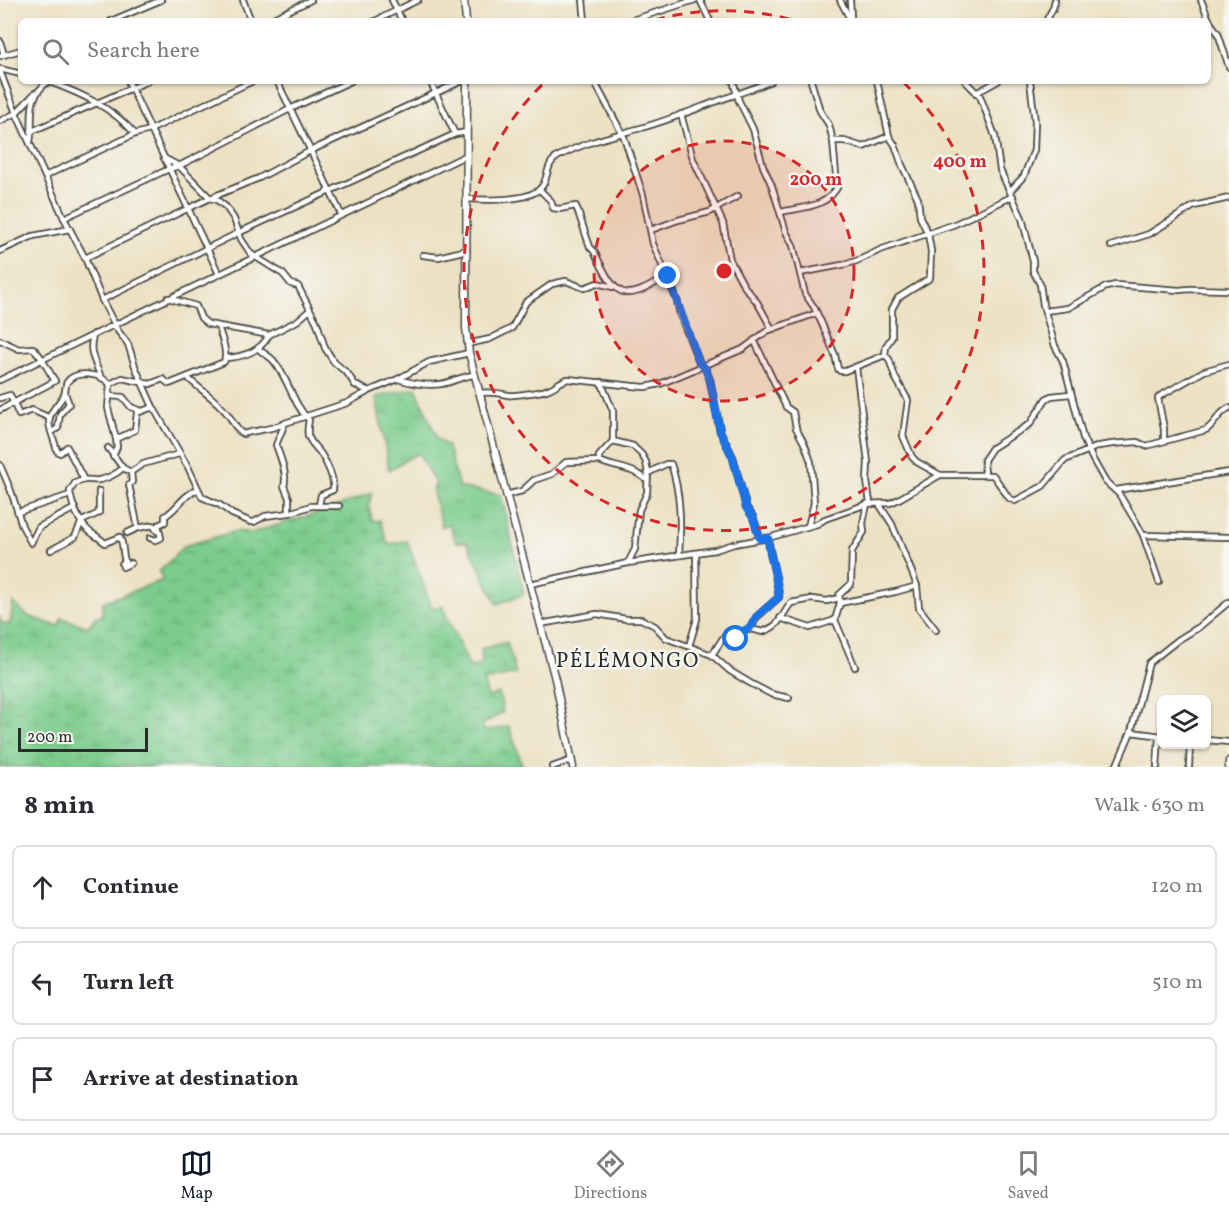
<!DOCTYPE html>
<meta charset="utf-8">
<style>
:root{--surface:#fff;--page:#f7f7f7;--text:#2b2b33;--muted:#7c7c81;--line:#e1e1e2;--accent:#111827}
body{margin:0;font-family:Vollkorn,serif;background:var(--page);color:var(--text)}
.controls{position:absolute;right:18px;bottom:18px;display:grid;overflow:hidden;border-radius:9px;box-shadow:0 2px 4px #0004}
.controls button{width:54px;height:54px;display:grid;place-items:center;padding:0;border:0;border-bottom:2px solid var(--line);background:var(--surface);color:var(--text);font:30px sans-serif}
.scale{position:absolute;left:18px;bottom:15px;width:130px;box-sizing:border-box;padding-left:6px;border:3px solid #2b2b2b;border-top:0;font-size:16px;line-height:21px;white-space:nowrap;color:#2b2b2b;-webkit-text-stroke:4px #f6f6f2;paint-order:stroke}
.stop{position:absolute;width:18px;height:18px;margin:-14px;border:4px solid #1a73e8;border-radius:50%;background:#fff}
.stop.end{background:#1a73e8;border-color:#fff;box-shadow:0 2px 6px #0008}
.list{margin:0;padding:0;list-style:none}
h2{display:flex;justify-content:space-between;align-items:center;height:78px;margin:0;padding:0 24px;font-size:26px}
h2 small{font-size:20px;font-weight:400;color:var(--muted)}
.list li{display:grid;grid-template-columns:39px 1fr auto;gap:18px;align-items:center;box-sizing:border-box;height:84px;margin:0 12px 12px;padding:0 12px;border:2px solid var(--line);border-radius:9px}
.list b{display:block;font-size:22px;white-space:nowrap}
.list em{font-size:20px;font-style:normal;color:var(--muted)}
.icon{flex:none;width:33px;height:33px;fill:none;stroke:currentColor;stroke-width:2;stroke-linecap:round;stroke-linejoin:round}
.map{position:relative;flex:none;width:1229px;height:767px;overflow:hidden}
.search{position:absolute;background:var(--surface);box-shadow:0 2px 4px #0004;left:18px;right:18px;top:18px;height:66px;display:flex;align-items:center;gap:15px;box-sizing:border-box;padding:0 21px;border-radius:9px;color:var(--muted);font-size:22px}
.sheet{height:366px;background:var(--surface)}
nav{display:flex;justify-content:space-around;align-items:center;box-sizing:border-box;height:84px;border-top:2px solid var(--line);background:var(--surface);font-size:16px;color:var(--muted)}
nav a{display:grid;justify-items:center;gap:3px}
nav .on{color:var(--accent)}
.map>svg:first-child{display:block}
</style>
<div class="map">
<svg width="1229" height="767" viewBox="0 0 1229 767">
<defs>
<pattern id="grass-tufts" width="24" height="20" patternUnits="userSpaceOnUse" patternTransform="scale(1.5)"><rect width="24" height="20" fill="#7ccc8c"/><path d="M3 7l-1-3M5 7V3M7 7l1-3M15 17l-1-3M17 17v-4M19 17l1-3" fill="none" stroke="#6baf79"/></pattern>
<pattern id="wetland-marsh" width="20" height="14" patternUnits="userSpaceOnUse" patternTransform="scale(1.5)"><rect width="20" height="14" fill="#7ccc8c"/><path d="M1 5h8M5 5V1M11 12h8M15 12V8" fill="none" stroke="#6baf79"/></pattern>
</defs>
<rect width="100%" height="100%" fill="#f6f6f2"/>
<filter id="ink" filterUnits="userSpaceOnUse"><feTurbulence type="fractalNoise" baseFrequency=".0167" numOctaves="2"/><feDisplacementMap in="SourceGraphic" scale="12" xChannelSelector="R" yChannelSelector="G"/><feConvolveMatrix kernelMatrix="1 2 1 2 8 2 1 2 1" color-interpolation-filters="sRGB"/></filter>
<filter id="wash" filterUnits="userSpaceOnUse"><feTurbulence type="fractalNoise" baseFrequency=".008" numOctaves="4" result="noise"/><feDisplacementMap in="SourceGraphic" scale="24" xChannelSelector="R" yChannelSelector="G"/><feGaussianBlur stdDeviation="1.35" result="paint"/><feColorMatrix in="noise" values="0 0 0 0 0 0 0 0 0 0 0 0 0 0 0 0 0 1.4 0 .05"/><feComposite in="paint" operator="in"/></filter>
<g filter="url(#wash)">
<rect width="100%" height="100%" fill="#ece1c3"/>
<path fill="url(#grass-tufts)" stroke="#547c5c" stroke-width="1.5" d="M416,388L437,438L448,447L459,487L501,495L524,594L497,604L467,542H456L449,524L442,527L432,489L436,485L418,453L389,470L376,397Z"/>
<path fill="url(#wetland-marsh)" stroke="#547c5c" stroke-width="1.5" d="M372,493L369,505L372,521L380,520L388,544L407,541L432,608L442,606L470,667L482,665L481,649L507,642L516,674L483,681L488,697L499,693L503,712L482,725L485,731L509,726L523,767H0V616L1,623L10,624L13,602L28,616L58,626L62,618L88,627L95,617L102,616L103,602L163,580L159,572L184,546L237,531L251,533L328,510Z"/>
</g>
<g filter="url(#ink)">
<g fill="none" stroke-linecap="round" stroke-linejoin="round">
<g stroke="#484642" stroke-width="8">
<g id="minor">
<path d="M243,0L251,21"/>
<path d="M392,0L402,21"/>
<path d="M583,0L585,21"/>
<path d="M700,0L710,21"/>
<path d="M840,0L851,21"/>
<path d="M850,0L851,17"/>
<path d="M1201,0L1210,22L1218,33L1229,67"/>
<path d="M111,21L161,0"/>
<path d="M267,21L311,0"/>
<path d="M375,21L418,0"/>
<path d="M629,21L695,0"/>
<path d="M1046,21L1053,8L1055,0"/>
<path d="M0,41L4,55"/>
<path d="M0,56L21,50"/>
<path d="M0,69L21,74"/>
<path d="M0,71L16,113L64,218L85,258L102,300L118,331L128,344L136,369L153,407L188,467L202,497L220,505L232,514L251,522H254L265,516L289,513L311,506H339"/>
<path d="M47,81C80,93 112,107 135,134"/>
<path d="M128,81L219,274"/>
<path d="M277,81L341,214"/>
<path d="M430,81L455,134"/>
<path d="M594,81L624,137L643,195L653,244L677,300L680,315L699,362L705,368L710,380L720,431L733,457L746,507L753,517L760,539"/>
<path d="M733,81L739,101L753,129L763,166L772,186L786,232L793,245L805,294L814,307L822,324L835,355L838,369L840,371H845L885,355"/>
<path d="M877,81L889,136L895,145L902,165L918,199L920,217L928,234L931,251L930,278L898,298L892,309V337L886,346L885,355L889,359L895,377L908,400L903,436L912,457L917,462L940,475"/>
<path d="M965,81L980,96L995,136L1000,170L1022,218L1033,261V271L1040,284L1043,305L1055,346L1063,361L1083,438L1092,458L1105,481L1119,494L1136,522L1143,535L1159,582"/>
<path d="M976,93L998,81"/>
<path d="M681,114L693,159L723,223L730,260L744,286L757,302L772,329"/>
<path d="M0,121L16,113L35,93"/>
<path d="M32,131L148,81"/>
<path d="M833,141H844L863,147L889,136"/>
<path d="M30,142C35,117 24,99 49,81"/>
<path d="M164,158L179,166L210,198L217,200L226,207L234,219L241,239L251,254L283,274L291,284L298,286L317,323L325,348L334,362L348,374L355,385L369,391L398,379L429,362L469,353"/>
<path d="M45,176L135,134L150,130L253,81"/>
<path d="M540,190L551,201L553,208L559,209L576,206L590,247L594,251C616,297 622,305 667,276"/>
<path d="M1010,191L1024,176L1034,150L1035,122L1030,81"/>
<path d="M467,199C485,200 536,203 544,183C549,172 547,162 559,156C585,142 613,136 641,128C666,121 691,111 715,102C734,95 753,89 771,81"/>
<path d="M781,212C803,207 828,208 839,184L836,175L833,141L829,125L820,111L811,81"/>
<path d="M64,218L169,169L179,166L290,109L351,81"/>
<path d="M651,230L678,220L710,212L738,196"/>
<path d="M1111,246L1149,234L1194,206L1229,198"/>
<path d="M0,251L33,236L70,229"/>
<path d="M423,255L438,257L467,250"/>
<path d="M85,258L210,198L259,178L310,151L462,81"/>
<path d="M800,273L847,264L859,260L880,250L955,224L1013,196"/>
<path d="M168,298L196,306L201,318L208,324L269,335L297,321L310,310"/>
<path d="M102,300L238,233L455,134L467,132"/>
<path d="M1045,311L1068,308L1106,287L1116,285L1179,290L1190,289L1229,290"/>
<path d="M94,334C87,350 95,362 101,377"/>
<path d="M0,340L19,349L33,348L40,356L55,381L0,410"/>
<path d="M754,340L786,407L793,412L796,428L805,445L811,462L814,503L808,526"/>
<path d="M467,344L490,339L512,328L526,302L552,284L566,281L584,288L597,283L613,287"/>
<path d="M258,348C262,353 268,355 273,360C288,377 292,403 309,420C308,425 307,430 308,435C310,443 316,447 321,454C327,463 335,480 333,490L321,495L319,505"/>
<path d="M226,358C243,357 261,351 269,335"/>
<path d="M856,367L868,462L867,481L870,503"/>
<path d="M187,377C201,391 217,399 229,416C234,423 236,430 243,434C256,430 274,429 283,424"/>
<path d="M398,379C411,383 428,386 441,384C453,382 462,376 474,375"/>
<path d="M0,380L467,155"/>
<path d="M601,382L613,411V441L633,446L642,455L646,462L648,473L647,493L639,510L635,549L628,563"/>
<path d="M110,384C101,374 76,369 67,382C65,385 66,391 64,395C59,403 51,410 49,419C48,428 55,441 57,451L60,453L67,447L84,480C90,479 94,481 99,480C107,479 118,473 123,468"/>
<path d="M479,393C488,392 499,393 508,395C512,396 541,392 546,390C554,388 560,381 568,379L633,386L645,387L660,384L743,349L767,331L817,313"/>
<path d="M109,396L123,397L131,407L142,411"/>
<path d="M0,398L10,395L19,415L32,410L50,418"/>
<path d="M52,432L58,428L60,414L69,404L65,393"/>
<path d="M116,439L108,408L110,384L122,378L150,384L163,379L169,384L224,362C228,351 221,337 218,326"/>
<path d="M1164,441V429L1158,398L1160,396L1204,371L1229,364"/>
<path d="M108,448L123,468L131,472L143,464L179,454"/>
<path d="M113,456L117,447L116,439L135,430L137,413L153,407"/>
<path d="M599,461C615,468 632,467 647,480"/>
<path d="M0,465L11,491L22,526L31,543L39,527L75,508"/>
<path d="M131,472L132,482L129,485L138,528L153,525L157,531H159"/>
<path d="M648,473L666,464H671C681,494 681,524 679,555"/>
<path d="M985,475L984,460L992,448L1030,424L1046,399L1051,396L1070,394"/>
<path d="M84,480L75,483L70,491C71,503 79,523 89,531C94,535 100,538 105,543L120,537C124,546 122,553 125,561L122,564L123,567L131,563"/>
<path d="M1116,490L1229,472"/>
<path d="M506,495L522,491L534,480L552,474L566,462L599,461V456L613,441"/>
<path d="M867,504L863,523L864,532L852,551L851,584L839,595L840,603L895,592L917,586"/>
<path d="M879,504L892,524L913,575L917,586L919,608L936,630"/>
<path d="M18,512L70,495"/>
<path d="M289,513V498L284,486C288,475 280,456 276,445L285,423L347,403L369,391"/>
<path d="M127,533L138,528"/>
<path d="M1143,535L1229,537"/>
<path d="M150,538L155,540L161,538L158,525L165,522V516C177,509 184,494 197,490"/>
<path d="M51,550L75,537L82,521L99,513V491"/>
<path d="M530,584L628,563L715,550L734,544L768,538L817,524L825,519L867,504L890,503L897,500L940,475H993L1009,498L1015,501L1043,486L1065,460L1099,446L1112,444L1137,442L1146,446L1206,430C1216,423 1218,413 1229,408"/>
<path d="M780,618L810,628L835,620L855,667"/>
<path d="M835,620L840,603"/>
<path d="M540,624L597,614L626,619H641L655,626L666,638L712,655L730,671L750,683L771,694L789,698"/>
<path d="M750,629L757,617L779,597C777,577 770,558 768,538"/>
<path d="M689,646L697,619L696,553"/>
<path d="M712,655L723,638L729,633L736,639C745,629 749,627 762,632C782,625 780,617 791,603L812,599L827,601L839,598"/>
<path d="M1131,732L1162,736"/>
<path d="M1206,740L1229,742"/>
<path d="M552,767L572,760"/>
<path d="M1116,767L1131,732L1149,663L1178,640L1199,627L1229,602"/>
<path d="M1157,767L1159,736"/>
<path d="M1189,767L1190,744"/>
</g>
</g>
<g stroke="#484642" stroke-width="9">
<g id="tertiary">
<path d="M464,0L466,21"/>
<path d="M467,81L466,328L469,353L555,679L573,767"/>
<path d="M1229,767V761"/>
</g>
</g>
<use href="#minor" stroke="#fff" stroke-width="4.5"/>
<use href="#tertiary" stroke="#fff" stroke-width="6"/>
</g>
</g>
<g fill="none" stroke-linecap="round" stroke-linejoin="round" filter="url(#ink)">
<path stroke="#1a73e8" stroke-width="8" d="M668,276L699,362L705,368L710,380L720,431L733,458L746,507L753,517L760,539L768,538C770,558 777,577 779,597L756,617L750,628L745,630L736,639"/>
</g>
<circle cx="724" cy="271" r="130" fill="#d62828" fill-opacity=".12"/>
<g fill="none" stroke="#d62828" stroke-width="3" stroke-dasharray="10 8">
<circle cx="724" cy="271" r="130"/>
<path d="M655 20A260 260 0 0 1 793 20M903 82A260 260 0 1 1 545 82"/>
</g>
<g text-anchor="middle" stroke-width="5" stroke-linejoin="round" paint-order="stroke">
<g font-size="21" letter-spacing="1.5" fill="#2b2b2b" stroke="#f6f6f2">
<text x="628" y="667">PÉLÉMONGO</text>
</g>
</g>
<circle cx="724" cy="271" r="9" fill="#d62828" stroke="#f6f6f2" stroke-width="3"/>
<g font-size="18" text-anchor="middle" font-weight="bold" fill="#d62828" stroke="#f6f6f2" stroke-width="5" stroke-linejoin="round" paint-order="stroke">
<text x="960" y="167">400 m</text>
<text x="816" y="185">200 m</text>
</g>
</svg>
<div class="controls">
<button><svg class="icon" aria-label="layers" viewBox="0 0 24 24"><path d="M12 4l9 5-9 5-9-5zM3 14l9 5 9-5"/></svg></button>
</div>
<div class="scale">200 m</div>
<div class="stop" style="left:736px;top:639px"></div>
<div class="stop end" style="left:668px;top:276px"></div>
<div class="search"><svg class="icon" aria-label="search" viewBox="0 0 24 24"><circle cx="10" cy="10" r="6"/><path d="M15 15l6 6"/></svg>Search here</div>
</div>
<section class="sheet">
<h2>8 min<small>Walk · 630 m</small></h2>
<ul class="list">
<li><svg class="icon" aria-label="ahead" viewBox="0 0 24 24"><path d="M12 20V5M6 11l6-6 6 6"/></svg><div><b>Continue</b></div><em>120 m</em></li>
<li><svg class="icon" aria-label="left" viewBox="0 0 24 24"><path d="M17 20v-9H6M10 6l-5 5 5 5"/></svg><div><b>Turn left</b></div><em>510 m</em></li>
<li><svg class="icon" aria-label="arrive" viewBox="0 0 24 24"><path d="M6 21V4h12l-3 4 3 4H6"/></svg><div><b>Arrive at destination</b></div></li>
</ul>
</section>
<nav>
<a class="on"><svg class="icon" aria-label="map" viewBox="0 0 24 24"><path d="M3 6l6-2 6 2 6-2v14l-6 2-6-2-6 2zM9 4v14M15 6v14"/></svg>Map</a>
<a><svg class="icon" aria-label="directions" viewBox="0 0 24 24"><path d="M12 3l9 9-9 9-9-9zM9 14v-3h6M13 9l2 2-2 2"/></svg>Directions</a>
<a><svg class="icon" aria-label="saved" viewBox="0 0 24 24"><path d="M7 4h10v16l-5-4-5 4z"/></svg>Saved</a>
</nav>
